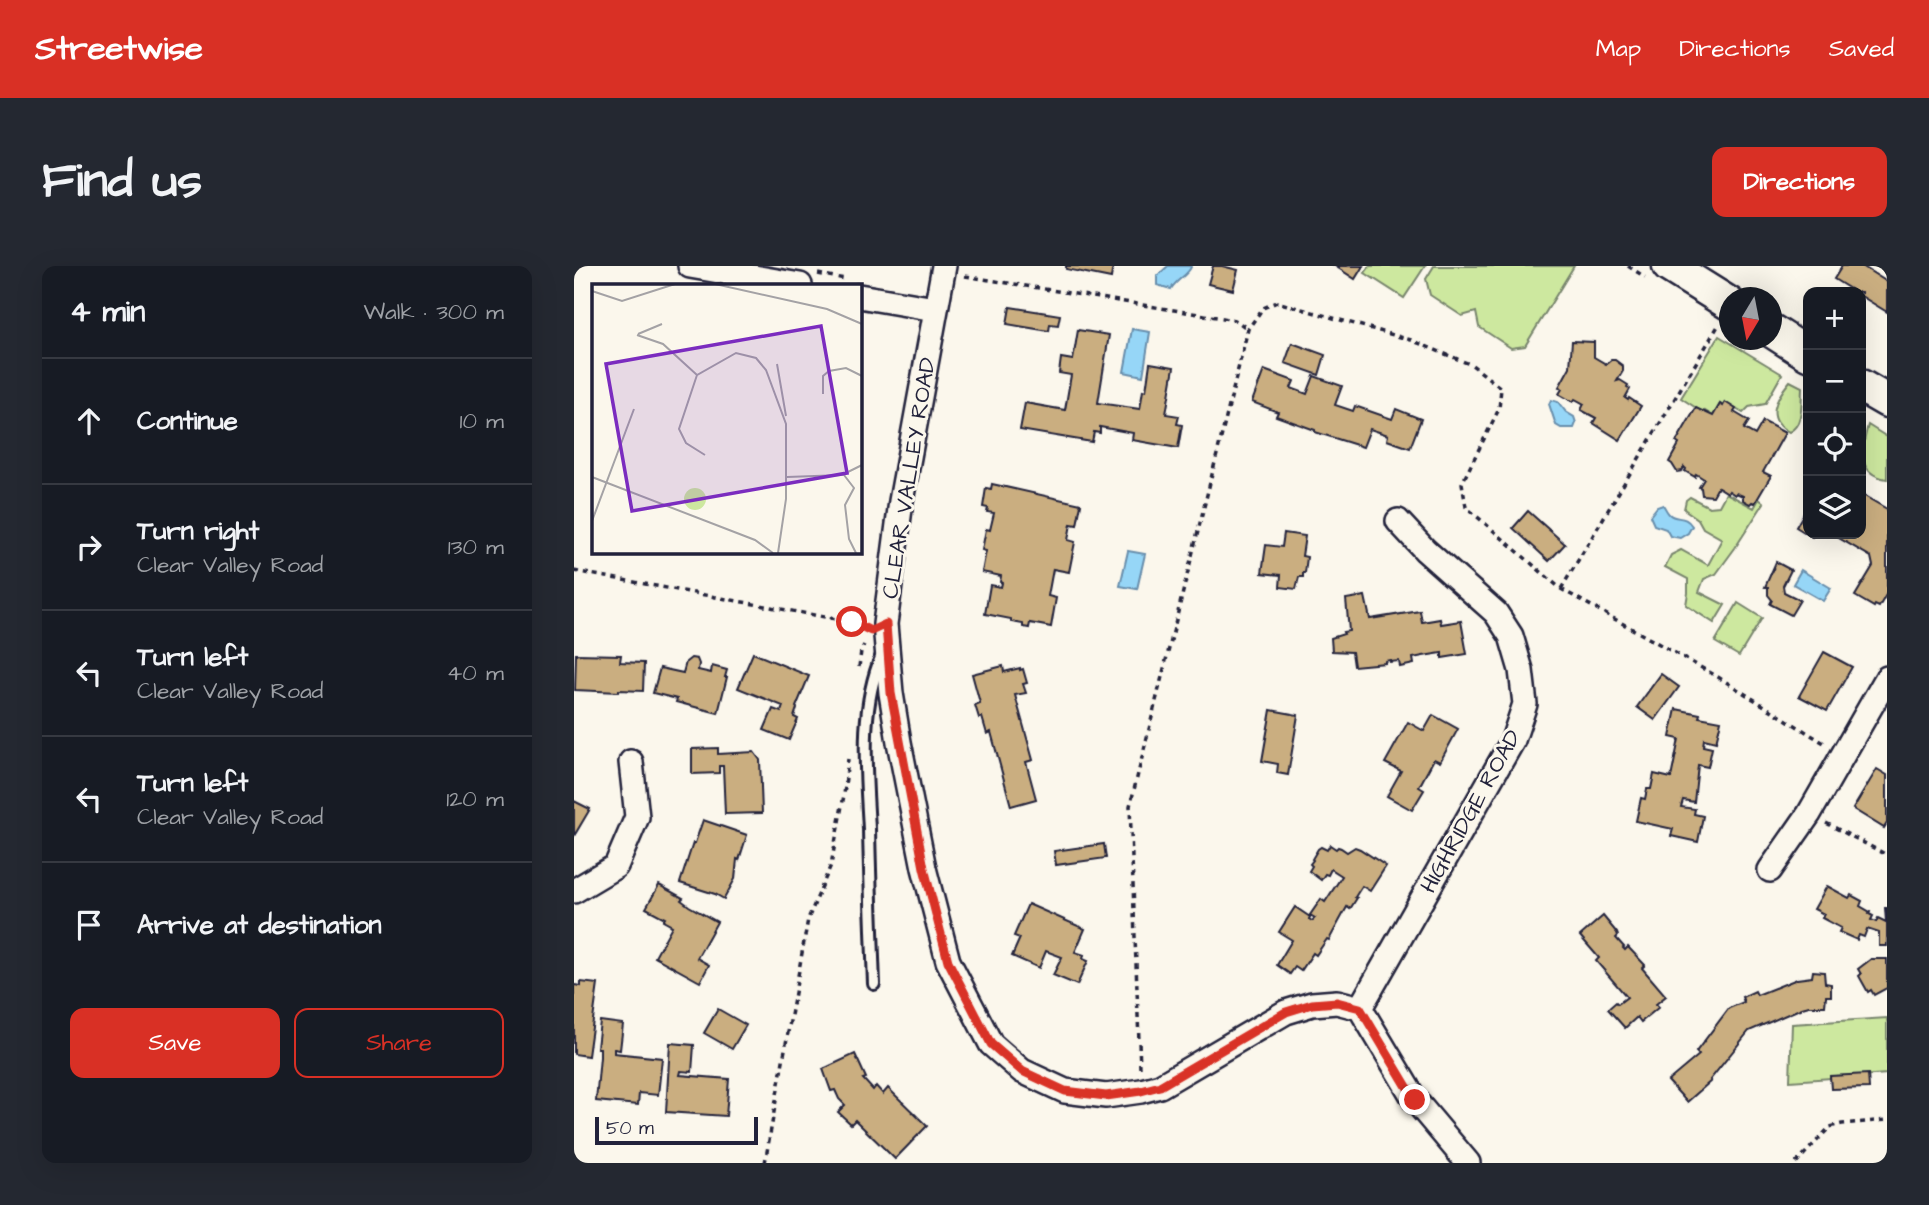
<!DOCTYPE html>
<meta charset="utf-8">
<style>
:root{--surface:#171b24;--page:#242831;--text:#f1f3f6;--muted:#9ea1a6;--line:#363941;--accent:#d93025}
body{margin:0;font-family:"Architects Daughter",sans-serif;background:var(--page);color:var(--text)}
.controls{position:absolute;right:21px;top:21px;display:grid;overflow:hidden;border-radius:14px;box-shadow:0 7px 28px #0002}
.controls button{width:63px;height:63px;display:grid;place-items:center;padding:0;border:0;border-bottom:2px solid var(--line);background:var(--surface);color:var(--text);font:35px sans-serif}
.compass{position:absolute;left:1145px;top:21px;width:63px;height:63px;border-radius:50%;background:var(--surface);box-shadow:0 7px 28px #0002;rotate:190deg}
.scale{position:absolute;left:21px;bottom:18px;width:163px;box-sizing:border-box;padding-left:7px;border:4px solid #22223b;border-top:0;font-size:19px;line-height:24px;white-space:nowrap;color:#22223b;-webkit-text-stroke:5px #fbf7ec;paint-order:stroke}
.stop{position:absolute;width:21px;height:21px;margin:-16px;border:5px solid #d93025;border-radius:50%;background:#fff}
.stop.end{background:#d93025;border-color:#fff;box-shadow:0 2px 7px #0008}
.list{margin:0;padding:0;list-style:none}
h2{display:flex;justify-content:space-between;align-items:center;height:91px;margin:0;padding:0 28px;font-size:30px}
h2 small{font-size:23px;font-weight:400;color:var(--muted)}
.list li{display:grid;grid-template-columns:46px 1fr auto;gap:21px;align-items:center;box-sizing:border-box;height:126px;padding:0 28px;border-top:2px solid var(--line)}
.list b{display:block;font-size:26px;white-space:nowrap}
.list p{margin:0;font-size:23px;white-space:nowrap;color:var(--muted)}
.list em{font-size:23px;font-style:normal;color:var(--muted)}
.actions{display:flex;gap:14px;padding:21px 28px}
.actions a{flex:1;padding:16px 0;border:2px solid var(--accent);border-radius:14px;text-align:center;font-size:24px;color:var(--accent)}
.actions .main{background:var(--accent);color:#fff}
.icon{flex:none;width:38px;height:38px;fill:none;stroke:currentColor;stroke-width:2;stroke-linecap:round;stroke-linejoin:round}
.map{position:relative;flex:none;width:1313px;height:897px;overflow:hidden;border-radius:14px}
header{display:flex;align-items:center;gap:42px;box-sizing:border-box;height:98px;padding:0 35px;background:var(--accent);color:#fff}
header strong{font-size:33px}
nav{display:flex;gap:38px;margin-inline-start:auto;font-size:24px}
.intro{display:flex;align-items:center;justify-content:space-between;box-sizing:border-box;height:168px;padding:0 42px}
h1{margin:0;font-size:49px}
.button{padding:18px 32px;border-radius:14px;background:var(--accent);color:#fff;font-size:24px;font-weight:700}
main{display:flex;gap:42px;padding:0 42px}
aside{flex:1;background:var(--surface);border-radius:14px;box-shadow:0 7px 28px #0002}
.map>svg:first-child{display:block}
</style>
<header>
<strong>Streetwise</strong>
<nav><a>Map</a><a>Directions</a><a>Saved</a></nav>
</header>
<div class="intro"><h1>Find us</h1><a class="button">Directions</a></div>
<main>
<aside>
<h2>4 min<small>Walk · 300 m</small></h2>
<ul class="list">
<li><svg class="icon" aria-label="ahead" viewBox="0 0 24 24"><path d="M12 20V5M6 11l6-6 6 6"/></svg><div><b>Continue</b></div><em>10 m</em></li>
<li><svg class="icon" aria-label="right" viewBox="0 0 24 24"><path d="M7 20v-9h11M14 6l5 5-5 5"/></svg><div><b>Turn right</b><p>Clear Valley Road</p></div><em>130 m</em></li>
<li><svg class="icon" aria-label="left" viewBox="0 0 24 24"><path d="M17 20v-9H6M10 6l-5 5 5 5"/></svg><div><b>Turn left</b><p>Clear Valley Road</p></div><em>40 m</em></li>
<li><svg class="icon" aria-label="left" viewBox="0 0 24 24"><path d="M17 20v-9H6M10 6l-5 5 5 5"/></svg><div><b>Turn left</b><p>Clear Valley Road</p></div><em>120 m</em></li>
<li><svg class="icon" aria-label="arrive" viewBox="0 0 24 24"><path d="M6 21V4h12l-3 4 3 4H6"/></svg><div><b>Arrive at destination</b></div></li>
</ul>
<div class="actions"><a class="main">Save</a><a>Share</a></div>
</aside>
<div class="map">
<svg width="1313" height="897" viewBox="0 0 1313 897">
<rect width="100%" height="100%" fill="#fbf7ec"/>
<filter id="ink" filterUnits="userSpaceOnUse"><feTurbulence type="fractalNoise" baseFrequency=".0143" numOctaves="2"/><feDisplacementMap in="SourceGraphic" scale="14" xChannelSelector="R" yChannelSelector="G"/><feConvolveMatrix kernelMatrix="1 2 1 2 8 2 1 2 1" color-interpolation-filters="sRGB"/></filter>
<g filter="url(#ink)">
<g fill="#cde89f" stroke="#78856d" stroke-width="2">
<path d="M796,0H851L830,32L791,7Z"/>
<path d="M860,0H1000L951,80L937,82L905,61L902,46L888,50L856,29L852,13Z"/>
<path d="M1145,70L1208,108L1191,138L1175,141L1169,147L1151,137L1149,140L1146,138L1139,150L1131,145L1130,147L1107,132Z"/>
<path d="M1216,115L1228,121C1227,136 1230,159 1215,166C1190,153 1202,132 1216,115Z"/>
<path d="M1294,159L1313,171V213C1281,208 1288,181 1294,159Z"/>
<path d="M1152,227L1180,242L1185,233L1190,237L1161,282L1142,308L1130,313L1125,326L1151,339L1140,357L1112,339L1114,327V313L1091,301L1097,289L1107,284L1134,299L1148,273L1129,262L1124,253L1110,243L1112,234L1116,231L1135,241L1145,240Z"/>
<path d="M1164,337L1188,352L1165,390L1141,376Z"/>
<path d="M1313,752V808L1216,815L1218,758Z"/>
</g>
<g fill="#96d6f7" stroke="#688eac" stroke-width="2">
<path d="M594,0H617V1C614,9 603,13 597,23L583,19V10Z"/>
<path d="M558,63L576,66L569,110L550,106Z"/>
<path d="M977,134L984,136L992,146L1000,151L1002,157L1000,162H987L982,159L975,138Z"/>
<path d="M1089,239C1091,241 1092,245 1095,248C1102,255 1111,248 1118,260L1114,267L1106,272L1096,270L1092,263L1080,259L1076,250L1083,241Z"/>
<path d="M554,285L571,288L563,323L546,320Z"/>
<path d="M1227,304L1257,322L1249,335L1219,318Z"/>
</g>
<g fill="#caae80" stroke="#22223b" stroke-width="2">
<path d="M492,0H539L537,12L492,3Z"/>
<path d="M639,0H648L664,4L659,24L634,18Z"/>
<path d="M761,0H789L781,13Z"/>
<path d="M1268,0H1288L1313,16V46L1287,30V26H1281L1260,13Z"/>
<path d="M436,41L486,49L484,59L476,58L475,65L433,58Z"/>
<path d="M504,64L535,69L524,137L566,143L569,124L572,125L576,97L600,101L592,148L605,150L603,158L608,159L604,182L558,174L559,167L526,161V167L520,166L518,176L446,164L451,137L491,144L497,109L485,107L487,92L499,94Z"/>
<path d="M998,75L1020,76V91L1032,98L1037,94H1041L1049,100V105L1043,115L1046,114L1054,119L1053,121L1056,123L1051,132L1054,134L1055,132L1067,140L1046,174L1019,157L1022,152L1007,144L1010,138L1001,133L999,136L985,128L988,123L985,121L996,101Z"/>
<path d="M718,77L751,89L745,109L711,97Z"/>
<path d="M690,104L720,115L717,122L733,128L740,110L768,120L761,139L779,145L781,140L818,153L822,143L847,153L836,182L813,174L814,169L796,163L789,181L741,166V164L702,150L704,146L678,136Z"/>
<path d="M1151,136L1162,143L1160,146L1175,155L1170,163L1181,169L1189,155L1211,167L1189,206L1197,210L1181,237L1178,236L1176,238L1169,234V230L1162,227L1161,229L1155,225L1154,227L1144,221L1139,230L1128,229L1127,222L1125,221L1130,213L1122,208L1121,211L1111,205L1112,203L1110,201L1108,205L1103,206L1098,198L1095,196L1105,178L1102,176L1122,142L1139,150L1146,138L1149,140Z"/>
<path d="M418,218L507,238L503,259L497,258L494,274L501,276L495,306L479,303L474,330L482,332L477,361L456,357L455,362L449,361V358L437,356V353L411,348L416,319L427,321L428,317L426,316L427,310L408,306L412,285L408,284L412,263L416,264L420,247L413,246L414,242L409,241L412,222L417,223Z"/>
<path d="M1287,228L1313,243V327L1305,341L1301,339L1300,341L1281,330L1299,300L1297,291L1258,268H1287Z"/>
<path d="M1234,240V268H1240L1238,271L1222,261Z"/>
<path d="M954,245L991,278L975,295L939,262Z"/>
<path d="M710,267L731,270L728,290L733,291L731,307H729V311H725L722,323L706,321L707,309L688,307L692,279L708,281Z"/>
<path d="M1202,296L1217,304L1209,320L1210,326L1226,334L1217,349L1196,338L1198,334L1194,329V321H1191Z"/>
<path d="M791,330L796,353L846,345L848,356L866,353L867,358L887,355L893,388L868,392V387L849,390L839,392L840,398L826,401L825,395L816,396V394L811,395V397L780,400L778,386L758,385L757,372L770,368L769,366L775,365L772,333Z"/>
<path d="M1250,386L1278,401L1253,445L1225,430Z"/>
<path d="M179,387L235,410L222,441L223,442L220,451L224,453L215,474L190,464L199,443L207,446L209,440L164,422Z"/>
<path d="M2,388L47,389L46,396L70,397L69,425L45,424V426L1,424Z"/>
<path d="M117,392L123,393L125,398L124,404L137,407L138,400L153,404L151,411H153L144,447L102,436L103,433L79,427L86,402L109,407L112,396Z"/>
<path d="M429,400L430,406L446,402V404L449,403L453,417L449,418L452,427L441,429L459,494L452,496L462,533L437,540L417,466L413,468L408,451L405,452L401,439L406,437L398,408Z"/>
<path d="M1087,408L1105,421L1081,454L1063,441Z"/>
<path d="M1102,443L1126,448L1125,451L1147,455L1142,476L1130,473L1129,480L1138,482L1134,501L1124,499L1120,536L1109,534L1107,541L1121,543L1120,548L1129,550L1124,576L1097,570L1099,563L1062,555L1067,532L1071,533L1073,523H1077L1080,508L1097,512L1105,473L1096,471Z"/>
<path d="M697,444L724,449L714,509L703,507L704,498L688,495Z"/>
<path d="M859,449L884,463L866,496L860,493L845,521L850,524L838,544L813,530L827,505L811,497L834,456L850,465Z"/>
<path d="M144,482V488L180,486L186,494L188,547L151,548L149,500H145V507L118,508V483Z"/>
<path d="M1303,503L1313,509V557L1310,562L1279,543Z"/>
<path d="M0,535L16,543L0,570Z"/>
<path d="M129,554L173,569L165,594L163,593L161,613L150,633L141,628L106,617L119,577H121Z"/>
<path d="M530,578L532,592L482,599L480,585Z"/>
<path d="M756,579L762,583L764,581L767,582L773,586L781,581L786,583L812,600L796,625L788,620L781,631L783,632L776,643L773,641L755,674L753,673L742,689L739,687L727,705L721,701L716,708L703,699L718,674L705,666L721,641L736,651L735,653L738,655L741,652L736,649L747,633L751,636L768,610L757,603L754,609L751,608L747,614L735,605L738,600L736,598L739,594L738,593L744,583L747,581L753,584Z"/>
<path d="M85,619L109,632L107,634L115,640L143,656L123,692L135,699L126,716L81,691L98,660L89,655L91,652L72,642Z"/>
<path d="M1253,620L1275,632L1277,629L1288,635L1286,640L1296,646L1295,648L1299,650L1297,654L1302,656L1304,652L1312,656L1311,642H1313V680H1305V667L1293,663L1290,671L1285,669L1283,674L1265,666L1267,662L1248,652L1250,648L1240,643Z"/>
<path d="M454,638L511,663L501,686L510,689L509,693L514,695L503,719L479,709L488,691L472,685L465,702L438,690L446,672L440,670Z"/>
<path d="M1029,650L1043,667L1044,670L1042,672L1050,681L1049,682L1051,684L1054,681L1071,699L1068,702L1092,730L1082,738L1085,741L1067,756L1063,751L1051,762L1034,743L1042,736L1044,738L1053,731L1022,695L1025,692L1006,670Z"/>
<path d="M1297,693H1313V722L1300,729L1297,724L1294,726L1285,710L1287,708L1284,703Z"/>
<path d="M1239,705L1250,706L1251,717L1257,718V730H1252L1251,740H1235L1228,742L1175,765L1136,814L1137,815L1113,836L1094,815L1125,789L1122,786L1155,742L1170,736L1168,731L1181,725L1183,729L1223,713L1238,711Z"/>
<path d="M7,716L24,718L14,790L0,788V719L7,720Z"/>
<path d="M144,743L172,759L158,783L130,767Z"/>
<path d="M26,755L49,758L46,784L40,783V787L88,792L84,829L65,827L64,839L22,835L26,791V782H23Z"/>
<path d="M96,777L120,779L118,806L107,805L106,809L155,813L152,850L92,846Z"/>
<path d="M281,788L292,812L289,813L299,824L302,820L309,828L314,822L353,860L321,893L281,854L277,858L264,846L271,839L265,833L261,824L257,825L249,803Z"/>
<path d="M1294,808L1295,822L1257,823L1256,810Z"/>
</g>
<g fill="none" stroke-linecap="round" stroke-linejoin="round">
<g stroke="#22223b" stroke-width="16">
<path id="lane" d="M300,718C298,666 296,615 295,563C292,505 285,443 308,389"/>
</g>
<g stroke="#22223b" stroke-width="28">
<g id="street">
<path d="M116,0L226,19"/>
<path d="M370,0L327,235L311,358L317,427L325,476L350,602L374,695L417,778L448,805L491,825L532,830L567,825L586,820L712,746L738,738L763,736L786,742L841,834L894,897"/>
<path d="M285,30L361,43"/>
<path d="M1196,604L1235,548L1313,412"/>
<path d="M0,625L42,600L63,551L57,496"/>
<path d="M786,742L939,474L951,438L947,404L937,370L922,347L851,284L824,255"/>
</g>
</g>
<g stroke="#22223b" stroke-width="37">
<g id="secondary">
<path d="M1095,0L1156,38"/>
<path d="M1198,65L1234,88"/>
<path d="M1287,120L1313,135"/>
</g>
</g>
<g stroke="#22223b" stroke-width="3.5" stroke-dasharray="5 5" stroke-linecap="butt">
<path d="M1054,0L1071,11"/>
<path d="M244,8L271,13"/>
<path d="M391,10L661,54L674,63"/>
<path d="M0,305L278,356L290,361"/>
<path d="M987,323L1144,60"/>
<path d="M285,401L287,385L290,379"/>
<path d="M1252,557L1313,589"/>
<path d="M566,802L556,540L674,63L689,42L703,36L837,74L898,99L927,122L925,143L888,217L892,241L987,323L1144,411L1250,477"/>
<path d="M191,897L234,653L257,599L270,529L274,493"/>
<path d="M1222,897L1256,861L1268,858L1313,854"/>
</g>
<use href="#lane" stroke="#fbf7ec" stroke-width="10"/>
<use href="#street" stroke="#fbf7ec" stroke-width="23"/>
<use href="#secondary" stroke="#fbf7ec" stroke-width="32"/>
</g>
</g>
<g fill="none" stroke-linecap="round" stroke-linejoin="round" filter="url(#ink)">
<path stroke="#d93025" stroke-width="9" d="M278,356L297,365L312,358L317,427L350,602L374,695L417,778L448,805L491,825L532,830L567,825L586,820L712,746L738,738L763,736L786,742L841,834"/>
</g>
<g text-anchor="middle" stroke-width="6" stroke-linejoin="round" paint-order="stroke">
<g font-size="23" fill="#22223b" stroke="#fbf7ec">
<text transform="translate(334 212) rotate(-81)" y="8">CLEAR VALLEY ROAD</text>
<text transform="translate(896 545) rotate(-61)" y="8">HIGHRIDGE ROAD</text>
</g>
</g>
<g transform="translate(18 18)">
<rect width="270" height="270" fill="#fbf7ec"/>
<path d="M92 215a11 11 0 1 1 22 0a11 11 0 1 1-22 0Z" fill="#cde89f"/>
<path fill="none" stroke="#a4a2a5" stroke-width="2" d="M123,0L235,25L270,40M0,7L30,17L83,0M46,50L70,40M45,51L71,60L105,91L144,69L164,74L174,86L194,140V215L186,269M185,80L194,132M105,91L87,145L94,159L113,171M231,110V92L237,87L254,84L270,92M252,191L262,204L253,221L257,255L264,269M0,193L163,256L181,269M195,193L250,191L270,181M0,237L42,125"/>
<path fill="#7b2cbf" fill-opacity="0.15" stroke="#7b2cbf" stroke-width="3.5" d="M229,42L255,189L40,227L14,80Z"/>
<rect width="270" height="270" fill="none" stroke="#22223b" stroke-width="3.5"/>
</g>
</svg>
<div class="controls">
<button>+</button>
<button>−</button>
<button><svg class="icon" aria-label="locate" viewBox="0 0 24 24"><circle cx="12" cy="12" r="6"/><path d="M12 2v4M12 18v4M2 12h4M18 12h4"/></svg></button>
<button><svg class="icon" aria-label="layers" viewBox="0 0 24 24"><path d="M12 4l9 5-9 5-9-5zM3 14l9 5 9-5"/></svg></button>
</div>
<svg class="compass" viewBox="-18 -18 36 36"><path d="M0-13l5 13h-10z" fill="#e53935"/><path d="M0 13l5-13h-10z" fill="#9ea1a6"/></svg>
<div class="scale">50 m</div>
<div class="stop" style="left:278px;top:356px"></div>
<div class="stop end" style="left:841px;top:834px"></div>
</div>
</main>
